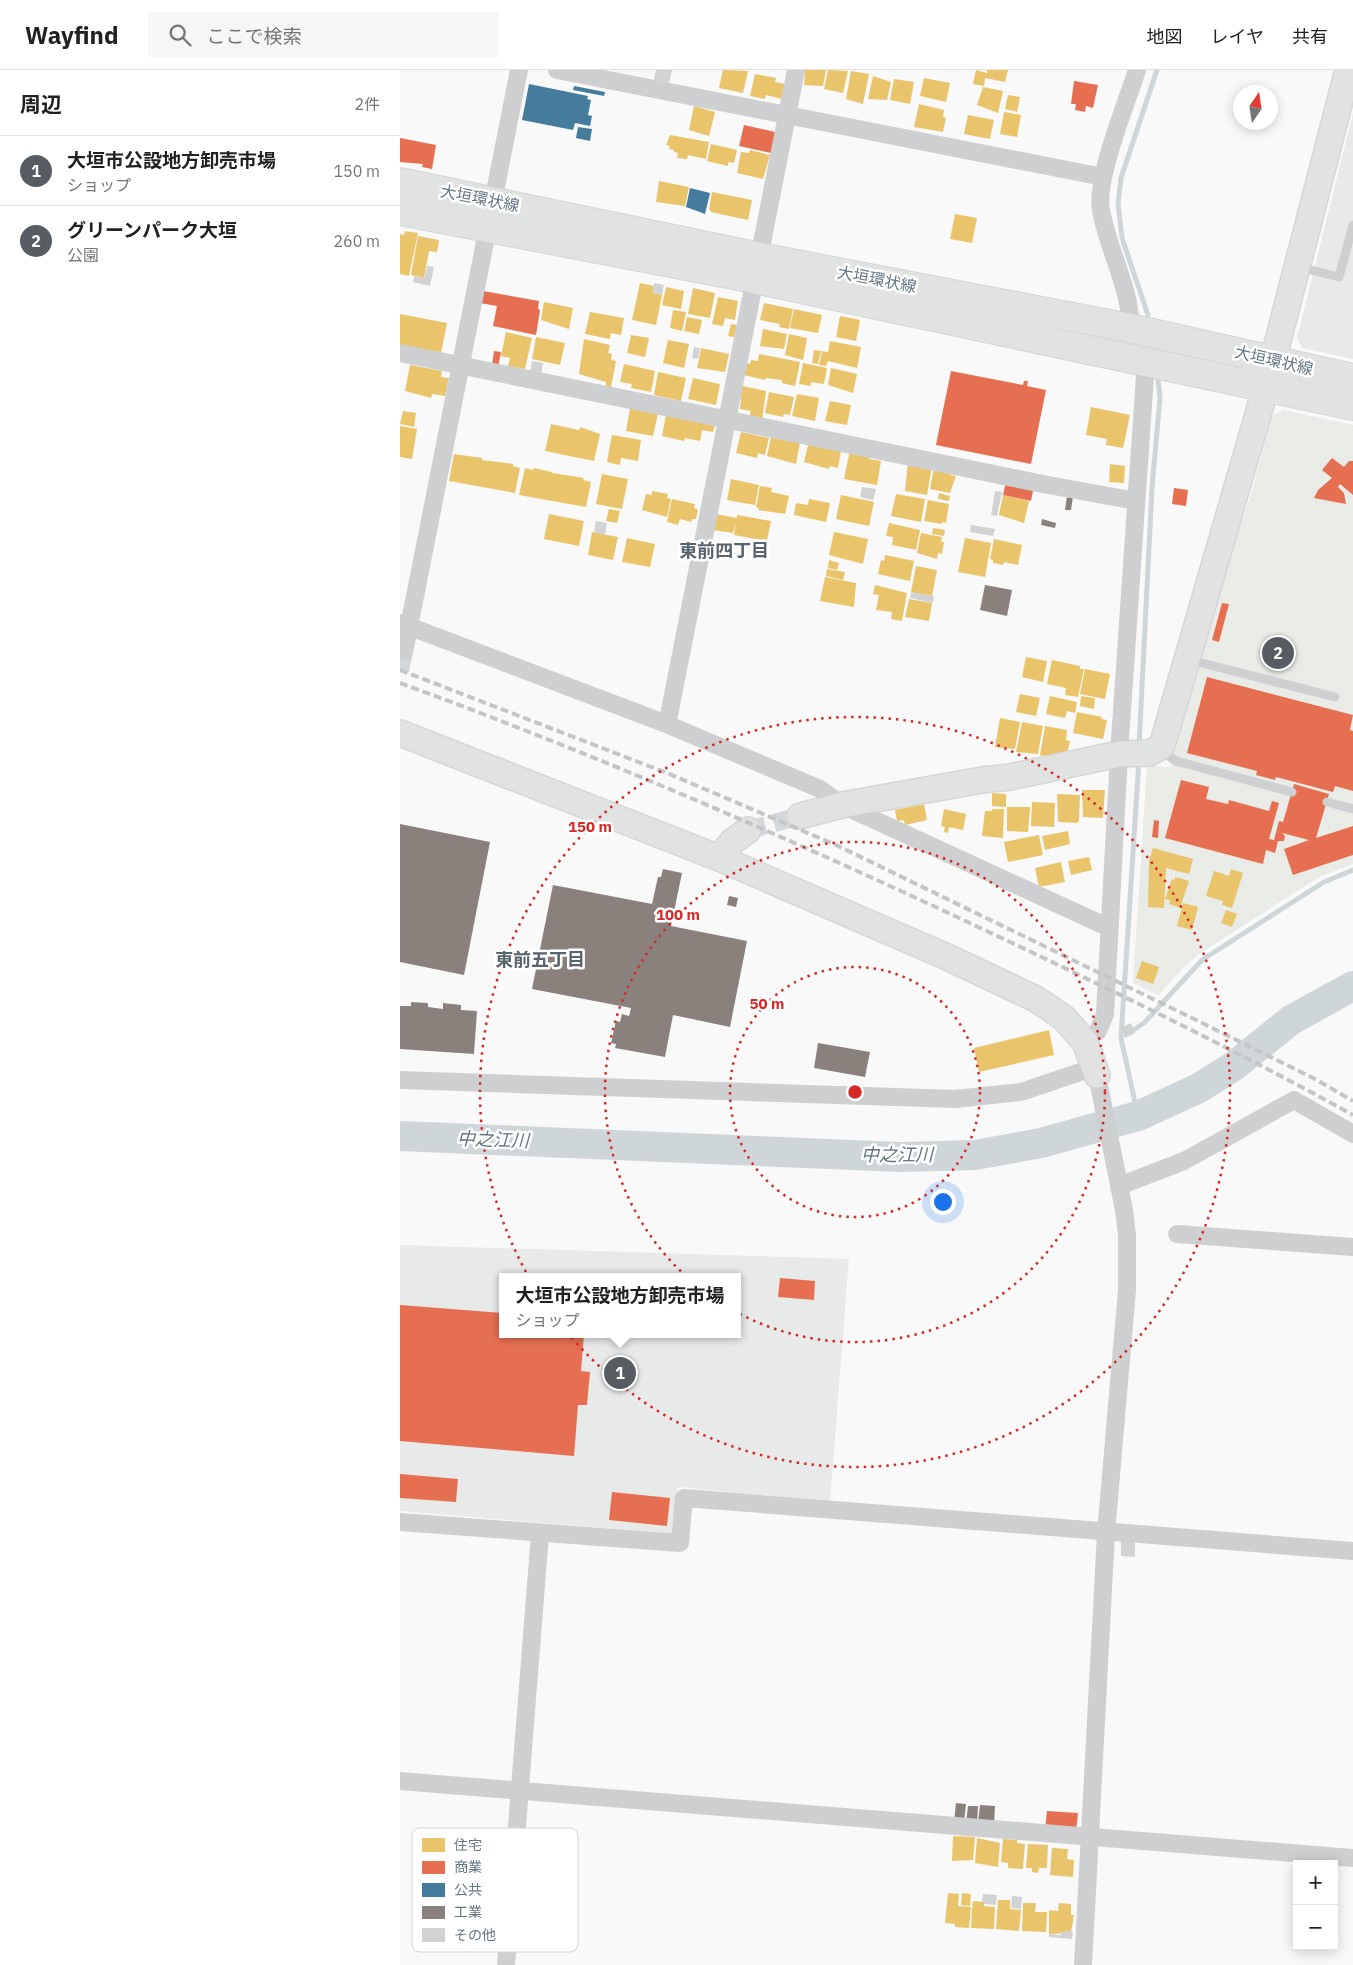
<!DOCTYPE html>
<html lang="ja">
<meta charset="utf-8">
<style>
:root{--surface:#fff;--page:#f6f6f6;--text:#202124;--muted:#757577;--line:#e0e0e0;--accent:#565c61}
body{margin:0;font-family:"IBM Plex Sans","Noto Sans JP",sans-serif;background:var(--page);color:var(--text)}
.controls{position:absolute;right:15px;bottom:15px;display:grid;overflow:hidden;border-radius:0px;box-shadow:0 2px 12px #0003}
.controls button{width:45px;height:45px;display:grid;place-items:center;padding:0;border:0;border-bottom:1px solid var(--line);background:var(--surface);color:var(--text);font:25px sans-serif}
.compass{position:absolute;left:833px;top:15px;width:45px;height:45px;border-radius:50%;background:var(--surface);box-shadow:0 2px 12px #0003;rotate:13deg}
.you{position:absolute;left:542px;top:1131px;width:18px;height:18px;margin:-12px;border:4px solid #fff;border-radius:50%;background:#1a73e8;box-shadow:0 0 0 8px #1a73e833}
.badge{display:grid;place-items:center;width:32px;height:32px;border-radius:50%;background:var(--accent);color:#fff;font-size:16px;font-weight:700}
.pin{position:absolute;translate:-50% -50%;border:2px solid #fff;box-shadow:0 1px 5px #0006}
.popup{position:absolute;left:99px;top:1203px;width:242px;height:65px;box-sizing:border-box;display:grid;place-content:center;border-radius:0px;background:var(--surface);filter:drop-shadow(0 1px 4px #0005);font-size:16px;white-space:nowrap;color:var(--muted)}
.popup b{font-size:19px;color:var(--text)}
.popup::after{content:'';position:absolute;left:50%;top:100%;margin-left:-10px;border:10px solid transparent;border-top-color:var(--surface)}
.list{margin:0;padding:0;list-style:none}
h2{display:flex;justify-content:space-between;align-items:center;height:65px;margin:0;padding:0 20px;font-size:21px}
h2 small{font-size:16px;font-weight:400;color:var(--muted)}
.list li{display:grid;grid-template-columns:32px 1fr auto;gap:15px;align-items:center;box-sizing:border-box;height:70px;padding:0 20px;border-top:1px solid var(--line)}
.list b{display:block;font-size:19px;white-space:nowrap}
.list p{margin:0;font-size:16px;white-space:nowrap;color:var(--muted)}
.list em{font-size:16px;font-style:normal;color:var(--muted)}
.icon{flex:none;width:28px;height:28px;fill:none;stroke:currentColor;stroke-width:2;stroke-linecap:round;stroke-linejoin:round}
.map{position:relative;flex:none;width:953px;height:1895px;overflow:hidden}
header{display:flex;align-items:center;gap:30px;box-sizing:border-box;height:70px;padding:0 25px;background:var(--surface);border-bottom:1px solid var(--line)}
header strong{font-size:24px}
nav{display:flex;gap:28px;margin-inline-start:auto;font-size:18px}
.search{width:350px;height:45px;background:var(--page);display:flex;align-items:center;gap:12px;box-sizing:border-box;padding:0 18px;border-radius:0px;color:var(--muted);font-size:19px}
main{display:flex}
aside{flex:1;background:var(--surface)}
.map>svg:first-child{display:block}
</style>
<header>
<strong>Wayfind</strong>
<div class="search"><svg class="icon" aria-label="search" viewBox="0 0 24 24"><circle cx="10" cy="10" r="6"/><path d="M15 15l6 6"/></svg>ここで検索</div>
<nav><a>地図</a><a>レイヤ</a><a>共有</a></nav>
</header>
<main>
<aside>
<h2>周辺<small>2件</small></h2>
<ul class="list">
<li><span class="badge">1</span><div><b>大垣市公設地方卸売市場</b><p>ショップ</p></div><em>150 m</em></li>
<li><span class="badge">2</span><div><b>グリーンパーク大垣</b><p>公園</p></div><em>260 m</em></li>
</ul>
</aside>
<div class="map">
<svg width="953" height="1895" viewBox="0 0 953 1895">
<rect width="100%" height="100%" fill="#f9f9f9"/>
<g fill="#e8e9e9" fill-rule="evenodd">
<path d="M953,43V289L902,278L897,268Z"/>
<path d="M0,1175L449,1189L430,1432L278,1417L274,1464L0,1441ZM102,1207H338V1264H102Z"/>
</g>
<path fill="#e8ebe6" d="M884,340L953,355V794L919,807L799,884L785,896L758,925L733,913L747,696L771,697L829,489L852,422L871,346Z"/>
<g fill="#e9c46a">
<path d="M323,0L348,1L343,23L319,18Z"/>
<path d="M405,0H426L423,16L404,15Z"/>
<path d="M428,0L448,1L443,23L424,19Z"/>
<path d="M576,0L587,3V0H608L605,12L585,8L584,16L573,14Z"/>
<path d="M451,1L469,4L463,34L446,29Z"/>
<path d="M355,4L376,8L375,12L385,14L382,29L366,25L365,29L350,26Z"/>
<path d="M473,6L491,12L487,30L468,29Z"/>
<path d="M524,8L550,13L546,32L520,26Z"/>
<path d="M494,9L514,12L510,34L490,30Z"/>
<path d="M583,17L603,21L598,43L577,35Z"/>
<path d="M608,25L620,27L617,42L605,39Z"/>
<path d="M519,34L544,40L543,47L546,48L543,62L514,57Z"/>
<path d="M294,36L315,42L309,66L289,60Z"/>
<path d="M604,42L621,45L617,67L600,64Z"/>
<path d="M568,45L594,50L590,69L564,64Z"/>
<path d="M270,65L309,72L306,89L288,85L287,89L277,88L278,83L274,82V80L269,79L270,76L266,75Z"/>
<path d="M311,74L337,80L334,93L328,92V96L307,91Z"/>
<path d="M350,80L370,85L363,109L337,103L341,82L349,83Z"/>
<path d="M259,111L289,117L285,136L256,132Z"/>
<path d="M312,122L352,130L348,150L311,142L309,139Z"/>
<path d="M555,144L577,148L572,173L550,169Z"/>
<path d="M5,161L18,163L9,206L0,204V164L4,165Z"/>
<path d="M18,166L39,170L37,182L29,181L24,208L11,205Z"/>
<path d="M240,213L254,216L253,223L262,225L256,255L232,250Z"/>
<path d="M266,217L284,221L281,239L262,235Z"/>
<path d="M293,218L315,223L310,248L288,244Z"/>
<path d="M318,227L338,231L335,250L325,248L323,256L312,254Z"/>
<path d="M144,232L173,238L169,259L141,250Z"/>
<path d="M364,233L393,239L389,259L379,257L380,254L360,250Z"/>
<path d="M394,239L422,245L418,263L390,258Z"/>
<path d="M273,240L286,242L282,261L270,258Z"/>
<path d="M190,242L224,248L221,265L211,263L210,269L185,264Z"/>
<path d="M0,244L47,253L41,283L0,275Z"/>
<path d="M440,246L460,250L456,271L436,267Z"/>
<path d="M287,247L302,250L299,264L284,261Z"/>
<path d="M331,254L337,255L334,267L328,266Z"/>
<path d="M363,259L387,264L384,279L360,276Z"/>
<path d="M106,262L132,268L125,299L108,296L110,288L101,286Z"/>
<path d="M389,264L407,268L403,290L385,285Z"/>
<path d="M231,265L249,268L245,287L227,283Z"/>
<path d="M136,267L165,273L160,295L132,289Z"/>
<path d="M184,269L210,275L208,283L212,284L211,290L216,291L211,317L206,316V312L179,304Z"/>
<path d="M268,270L289,274L284,298L263,293Z"/>
<path d="M430,271L461,277L457,298L428,291L426,296L419,295L422,281L428,282Z"/>
<path d="M301,278L329,284L325,302L297,298Z"/>
<path d="M414,280L421,281L418,294L412,293Z"/>
<path d="M359,284L400,292L395,316L382,313V310L366,308L365,310L344,305L347,293L350,294L351,290L358,291Z"/>
<path d="M403,293L427,298L424,314L411,312V316L399,314Z"/>
<path d="M224,294L255,301L251,322L231,318L232,314L220,312Z"/>
<path d="M10,295L42,301L41,307L49,308L45,326L32,324L31,328L5,321Z"/>
<path d="M431,298L457,304L453,323L428,315Z"/>
<path d="M258,302L286,308L281,331L254,325Z"/>
<path d="M293,308L320,314L316,335L288,329Z"/>
<path d="M342,316L366,321L362,351L349,348L351,341L340,339Z"/>
<path d="M369,322L394,327L390,345L384,344L383,347L365,343Z"/>
<path d="M397,324L419,328L415,351L392,346Z"/>
<path d="M430,331L451,335L447,355L425,351Z"/>
<path d="M691,337L730,345L723,378L706,375L707,369L686,365Z"/>
<path d="M230,338L258,343L253,366L226,361Z"/>
<path d="M3,341L16,343L14,357L0,354Z"/>
<path d="M266,345L315,354L313,362L302,360L300,371L285,368L284,371L262,366Z"/>
<path d="M151,354L179,360L180,357L200,364L194,391L145,381Z"/>
<path d="M0,356L17,359L12,389L0,387Z"/>
<path d="M341,362L369,368L365,385L358,383L357,388L336,383Z"/>
<path d="M212,365L241,370L238,391L221,388L220,395L207,392Z"/>
<path d="M371,367L400,373L396,394L367,386Z"/>
<path d="M408,375L441,381L438,398L430,396L429,399L404,392Z"/>
<path d="M450,380L470,384L469,389L481,391L477,415L444,409Z"/>
<path d="M54,384L82,388V390L113,394V396L120,398L115,423L49,411Z"/>
<path d="M508,392L532,396L527,425L505,421Z"/>
<path d="M710,394L725,396L724,413L709,412Z"/>
<path d="M125,398L133,400L134,398L152,402V403L184,408L183,410L191,412L186,437L119,425Z"/>
<path d="M534,398L551,401L550,405L556,406L550,423L530,419Z"/>
<path d="M202,404L228,409L222,439L196,434Z"/>
<path d="M331,409L359,415L355,435L327,430Z"/>
<path d="M360,416L372,418L371,422L389,426L385,444L358,440L359,438L356,437Z"/>
<path d="M252,421L268,424L267,428L271,429L267,447L242,440L246,424L252,425Z"/>
<path d="M539,423L550,426L549,431L538,429Z"/>
<path d="M496,424L525,429L521,452L491,446Z"/>
<path d="M441,425L474,432L469,456L436,449Z"/>
<path d="M603,425L629,431L624,453L599,445Z"/>
<path d="M272,429L295,434L294,438L298,440L296,449H292L291,452L280,449L278,455L267,452Z"/>
<path d="M409,429L430,433L426,452L394,445L396,433L408,435Z"/>
<path d="M528,430L549,434L546,453L542,452V454L524,451Z"/>
<path d="M209,439L220,441L217,453L206,451Z"/>
<path d="M149,444L184,451L179,476L144,469Z"/>
<path d="M316,444L337,448V445L371,451L367,471L334,465L336,452L333,463L313,460Z"/>
<path d="M489,453L520,460L516,480L492,475L493,467L486,466Z"/>
<path d="M533,458L545,460L544,466L532,464Z"/>
<path d="M192,462L218,467L213,490L188,485Z"/>
<path d="M434,462L468,469L463,494L429,485Z"/>
<path d="M521,463L542,467L541,472H544L542,484L538,483L537,489L517,483Z"/>
<path d="M227,468L255,474L250,497L222,492Z"/>
<path d="M565,468L591,473L585,507L558,502Z"/>
<path d="M594,469L622,475L618,495L604,492L603,495L593,493V490L590,489Z"/>
<path d="M485,485L514,491L510,511L478,504L481,490L484,491Z"/>
<path d="M429,490L439,493L437,500L428,498Z"/>
<path d="M516,496L537,500L532,526L511,522Z"/>
<path d="M427,499L445,502L443,510L426,506Z"/>
<path d="M425,507L456,513L454,537L420,531Z"/>
<path d="M475,515L507,523L502,551L491,549L492,542L476,540L479,525L473,524Z"/>
<path d="M509,529L532,533L529,551L505,547Z"/>
<path d="M626,587L647,591L643,612L622,607Z"/>
<path d="M652,590L680,596V599H684L678,627L665,625L666,618L647,614Z"/>
<path d="M685,599L710,604L705,629L680,624Z"/>
<path d="M620,624L640,628L636,646L616,642Z"/>
<path d="M650,626L677,632L675,643L667,641L665,648L646,644Z"/>
<path d="M681,626L695,628L694,639L680,636Z"/>
<path d="M677,642L702,647L701,649L707,650L703,669L673,663Z"/>
<path d="M600,648L620,652L615,679L595,677Z"/>
<path d="M622,652L643,656L638,684L616,682Z"/>
<path d="M645,656L667,660L666,670L670,671L667,684L661,683L660,686L652,684L651,688L640,685Z"/>
<path d="M682,720H705L703,748L683,747Z"/>
<path d="M592,723L606,724V737L592,736Z"/>
<path d="M657,724L680,725L679,751L677,753L658,752Z"/>
<path d="M632,732L655,733L654,757L631,756Z"/>
<path d="M524,734L527,750L505,755L504,750L497,751L495,740Z"/>
<path d="M607,737H630L628,762L607,761Z"/>
<path d="M544,739L566,744L563,760L549,757L548,763L544,762L545,757L541,756Z"/>
<path d="M592,739H604L603,768L582,766L585,741H592Z"/>
<path d="M668,761L670,774L645,780L642,766Z"/>
<path d="M639,765L643,785L608,792L604,772Z"/>
<path d="M753,778L793,789L789,804L766,798L764,838L748,837L749,791Z"/>
<path d="M689,787L692,800L671,805L668,791Z"/>
<path d="M661,792L665,812L639,817L635,798Z"/>
<path d="M831,799L843,803L832,838L822,835L823,831L806,826L814,801L829,806Z"/>
<path d="M775,807L789,811L780,838L769,834L770,830L765,829L772,809L775,810Z"/>
<path d="M783,833L798,837L792,860L777,856Z"/>
<path d="M826,840L837,844L832,857L821,853Z"/>
<path d="M742,891L759,897L753,914L736,908Z"/>
<path d="M649,960L654,985L579,1002L574,978Z"/>
<path d="M553,1766L575,1767L573,1790L552,1791Z"/>
<path d="M577,1768L600,1773L598,1797L575,1793Z"/>
<path d="M603,1769L617,1770V1773L625,1774L623,1799L608,1798V1793L601,1792Z"/>
<path d="M628,1774L648,1775L647,1798H639L638,1803L632,1802V1798H626Z"/>
<path d="M652,1778L668,1779L667,1789L674,1790L673,1807L650,1805Z"/>
<path d="M548,1823L559,1824L558,1836L571,1837L569,1858L555,1857V1854L545,1853Z"/>
<path d="M562,1823L571,1824L570,1836L561,1835Z"/>
<path d="M598,1830H610V1839L621,1840L619,1861L596,1859Z"/>
<path d="M573,1831L584,1832V1836L595,1837L594,1859L571,1858L572,1837H575L572,1836Z"/>
<path d="M623,1833H636L635,1842H647L646,1862L622,1861Z"/>
<path d="M659,1833L671,1834V1845H674L671,1863L649,1864V1840L658,1841Z"/>
</g>
<g fill="#e76f51">
<path d="M674,11L698,15L693,38L686,36L685,42L675,40L676,34H671Z"/>
<path d="M344,55L375,62L371,83L339,76Z"/>
<path d="M0,68L36,75L32,99L22,97L23,94L0,92Z"/>
<path d="M83,221L139,231L138,239L140,240L136,265L93,256L97,236L80,233Z"/>
<path d="M94,281L101,282L98,297L92,295Z"/>
<path d="M551,301L623,315L624,311H628L627,316L646,320L631,394L536,375Z"/>
<path d="M932,388L944,397L949,391H953V425L940,414L938,417L944,423L946,434L914,428L918,420L932,408L922,400Z"/>
<path d="M606,411L631,417L633,421L631,431L603,425Z"/>
<path d="M774,418L788,420L786,436L772,434Z"/>
<path d="M822,533L829,534L819,572L812,570Z"/>
<path d="M807,607L953,645L950,660L953,661V721L935,716L933,722L876,707L875,710L856,705L857,701L787,683Z"/>
<path d="M781,710L809,717L806,729L828,734L829,730L869,741L872,731L879,733L869,769L874,770L879,751L883,752L894,714L929,724L916,768L953,756V785L893,805L884,779L909,770L882,763L885,766L884,771H878L875,783L866,780L863,794L765,768Z"/>
<path d="M754,750L759,751L758,768L752,767Z"/>
<path d="M380,1208L415,1211L414,1230L378,1227Z"/>
<path d="M0,1235L102,1243V1264H184L181,1301L190,1302L187,1335H178L174,1386L0,1371Z"/>
<path d="M0,1404L58,1409L56,1432L0,1428Z"/>
<path d="M212,1422L270,1428L267,1456L209,1450Z"/>
<path d="M647,1741L678,1743L676,1762L645,1760Z"/>
</g>
<g fill="#457b9d">
<path d="M129,14L188,26L187,29L191,30L188,45L192,46L190,56L175,53L173,60L122,50Z"/>
<path d="M174,16L205,22L204,26L173,20Z"/>
<path d="M178,57L192,59L190,71L176,68Z"/>
<path d="M290,118L310,123L305,144L286,137Z"/>
</g>
<g fill="#8a817c">
<path d="M667,426H673L671,440H665Z"/>
<path d="M642,449L656,453L655,458L641,455Z"/>
<path d="M585,515L612,520L607,546L580,540Z"/>
<path d="M0,754L90,772L64,905L0,892Z"/>
<path d="M263,799L282,803L271,856L347,871L330,957L273,945L265,987L215,978L216,974L211,973L216,951L220,952L222,944L229,946L231,938L132,919L153,815L252,834L258,807H261Z"/>
<path d="M329,826L338,828L336,837L327,835Z"/>
<path d="M11,932L28,933V937L43,939V933L61,935V940L77,941L74,984L0,979V936H11Z"/>
<path d="M418,973L470,982L465,1007L414,998Z"/>
<path d="M556,1733L566,1734L564,1753L554,1752Z"/>
<path d="M580,1735L595,1736L594,1755L578,1753Z"/>
<path d="M568,1736H578L577,1754L566,1753Z"/>
</g>
<g fill="none" stroke-linecap="round" stroke-linejoin="round">
<g stroke="#ced6d9" stroke-width="5">
<path d="M748,245L722,168L718,134L721,108L757,0"/>
<path d="M739,676L752,418L760,327L758,310"/>
<path d="M729,963L744,953L802,890L924,812L953,800"/>
<path d="M738,1046L721,968L739,690"/>
</g>
<path stroke="#ced6d9" stroke-width="30" d="M0,1066L500,1087L575,1085L641,1073L738,1046L799,1018L834,996L891,950L953,916"/>
</g>
<g fill="#d0d2d3">
<path d="M256,0H272L269,13L254,10Z"/>
<path d="M27,196L34,197L30,216L13,212L14,206L24,208Z"/>
<path d="M254,213L264,215L262,225L253,223Z"/>
<path d="M294,277L300,278L298,289L292,288Z"/>
<path d="M132,291L143,293L141,305L130,303Z"/>
<path d="M462,417L476,419L473,430L460,427Z"/>
<path d="M595,421L602,422L597,446L591,445Z"/>
<path d="M196,451L207,453L205,465L194,462Z"/>
<path d="M571,455L595,459L593,466L570,462Z"/>
<path d="M511,522L534,526L533,533L510,528Z"/>
<path d="M731,953L735,963L725,968L721,958Z"/>
<path d="M721,1471H735V1487L721,1486Z"/>
<path d="M583,1824L597,1825L596,1835L584,1834V1832L582,1831Z"/>
<path d="M612,1826L622,1827L621,1839L611,1838Z"/>
<path d="M671,1861L673,1862L672,1869L649,1867V1864L661,1865V1862Z"/>
</g>
<g fill="none" stroke-linecap="round" stroke-linejoin="round">
<g stroke="#d4d8dc" stroke-width="18" stroke-dasharray="18 9" stroke-linecap="butt">
<path d="M0,600L4,582"/>
<path d="M348,760L400,746"/>
</g>
<g stroke="#d5d6d7" stroke-width="28">
<g id="secondary">
<path d="M0,663L319,788L545,886L636,929L664,948L685,972L697,1005"/>
<path d="M400,746L442,735L582,710L610,707L719,684L750,683L762,676L866,317L948,0"/>
<path d="M319,788L332,772L348,760"/>
</g>
</g>
<g stroke="#d5d6d7" stroke-width="30">
<g id="primary">
<path d="M0,112L360,187L730,258L953,308"/>
<path d="M0,141L354,209L953,336"/>
</g>
</g>
<g stroke="#cecfd0" stroke-width="9">
<path d="M899,197L939,207L953,155"/>
<path d="M790,590L935,627"/>
<path d="M760,680L776,691L892,722"/>
<path d="M927,732L953,739"/>
</g>
<g stroke="#cecfd0" stroke-width="18">
<path d="M157,0L703,107"/>
<path d="M730,258C733,225 707,177 701,140C695,109 727,32 737,0"/>
<path d="M0,283L643,414L736,431"/>
<path d="M0,553L264,653L420,719L442,735L701,854L709,855"/>
<path d="M4,582L119,0"/>
<path d="M264,653L269,645L396,0"/>
<path d="M685,972L698,961L705,944L719,684L746,291"/>
<path d="M0,1010L555,1029L621,1022L695,997"/>
<path d="M719,1116L784,1091L894,1030L953,1064"/>
<path d="M777,1164L953,1177"/>
<path d="M0,1452L280,1473L284,1428L953,1481"/>
<path d="M0,1711L953,1788"/>
<path d="M106,1895L140,1464"/>
<path d="M683,1895L706,1463L727,1220V1165L724,1140L697,1005"/>
</g>
<use href="#secondary" stroke="#e1e2e2" stroke-width="25"/>
<use href="#primary" stroke="#e1e2e2" stroke-width="28"/>
<g stroke="#c3c5c6" stroke-width="4" stroke-dasharray="8 4" stroke-linecap="butt">
<path d="M0,600L267,703L436,775L788,946L915,1009L953,1031"/>
<path d="M0,613C208,689 410,777 610,872C726,927 841,983 953,1045"/>
</g>
</g>
<g fill="none" stroke="#d62828" stroke-width="2.5" stroke-dasharray="2.5 5">
<circle cx="455" cy="1022" r="125"/>
<circle cx="455" cy="1022" r="250"/>
<circle cx="455" cy="1022" r="375"/>
</g>
<g text-anchor="middle" stroke-width="5" stroke-linejoin="round" paint-order="stroke">
<g font-size="16" fill="#657683" stroke="#fff">
<text transform="translate(80 128) rotate(11)" y="6">大垣環状線</text>
<text transform="translate(477 209) rotate(11)" y="6">大垣環状線</text>
<text transform="translate(874 290) rotate(13)" y="6">大垣環状線</text>
</g>
<g font-size="18" font-weight="bold" fill="#57646e" stroke="#fff">
<text x="324" y="487">東前四丁目</text>
<text x="140" y="896">東前五丁目</text>
</g>
<g font-size="18" font-style="italic" fill="#60757c" stroke="#fff">
<text transform="translate(93 1070) rotate(2)" y="6">中之江川</text>
<text x="497" y="1091">中之江川</text>
</g>
</g>
<rect x="12" y="1758" width="166" height="124" rx="8" fill="#fff" stroke="#d1d6da" stroke-width="1"/>
<rect x="22" y="1768" width="23" height="14" fill="#e9c46a"/>
<rect x="22" y="1791" width="23" height="13" fill="#e76f51"/>
<rect x="22" y="1813" width="23" height="14" fill="#457b9d"/>
<rect x="22" y="1836" width="23" height="13" fill="#8a817c"/>
<rect x="22" y="1858" width="23" height="14" fill="#d0d2d3"/>
<g font-size="14" fill="#657683">
<text x="54" y="1780">住宅</text>
<text x="54" y="1802">商業</text>
<text x="54" y="1825">公共</text>
<text x="54" y="1847">工業</text>
<text x="54" y="1870">その他</text>
</g>
<circle cx="455" cy="1022" r="8" fill="#d62828" stroke="#fff" stroke-width="2.5"/>
<g font-size="15" text-anchor="middle" font-weight="bold" fill="#d62828" stroke="#fff" stroke-width="5" stroke-linejoin="round" paint-order="stroke">
<text x="190" y="762">150 m</text>
<text x="278" y="850">100 m</text>
<text x="367" y="939">50 m</text>
</g>
</svg>
<div class="controls">
<button>+</button>
<button>−</button>
</div>
<svg class="compass" viewBox="-18 -18 36 36"><path d="M0-13l5 13h-10z" fill="#e53935"/><path d="M0 13l5-13h-10z" fill="#757577"/></svg>
<div class="you"></div>
<div class="pin badge" style="left:220px;top:1303px">1</div>
<div class="popup"><b>大垣市公設地方卸売市場</b>ショップ</div>
<div class="pin badge" style="left:878px;top:583px">2</div>
</div>
</main>
